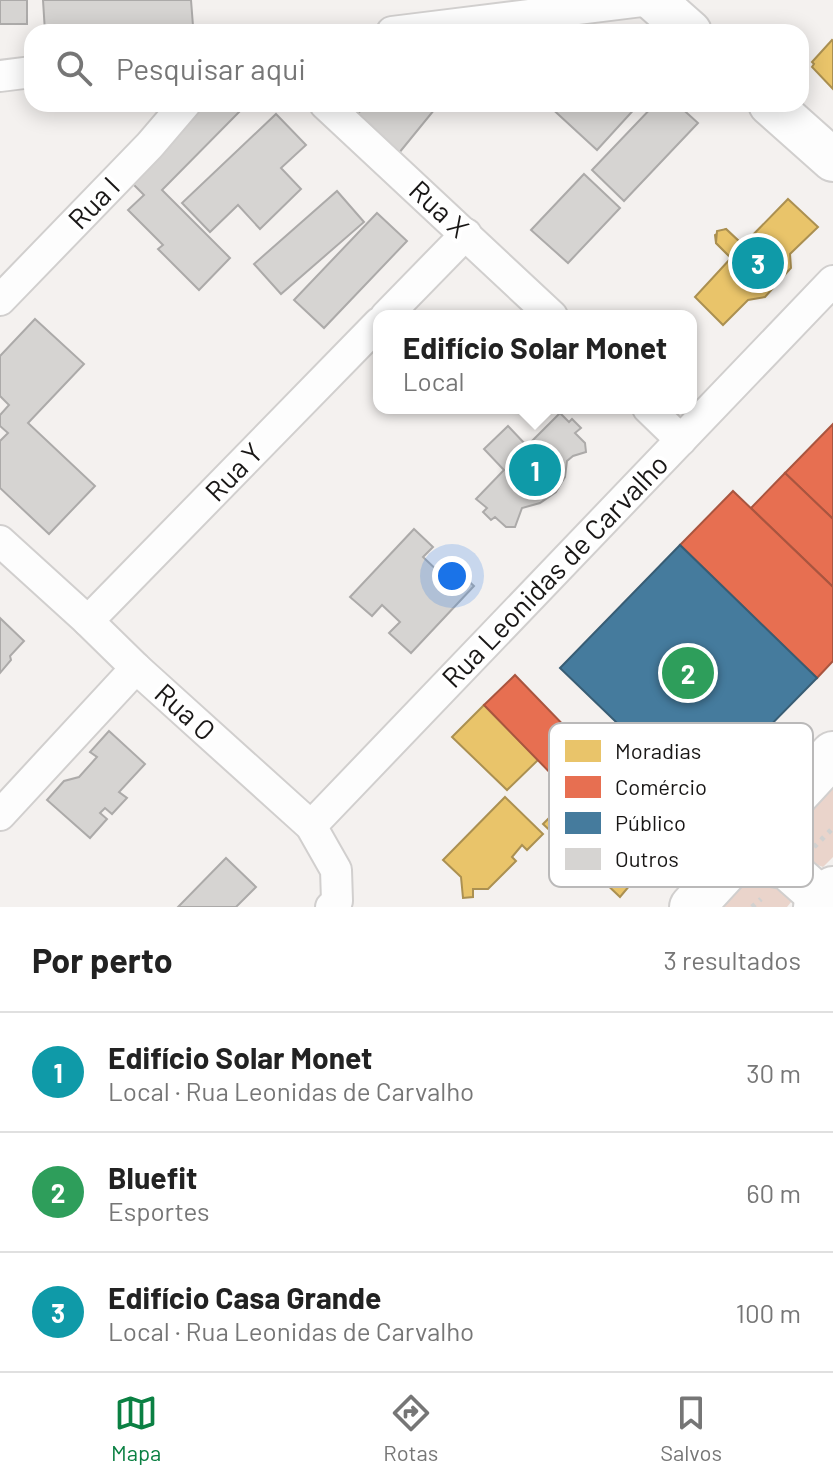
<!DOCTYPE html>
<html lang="pt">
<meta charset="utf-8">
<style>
:root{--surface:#fff;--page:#f2f2f2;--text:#222;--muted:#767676;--line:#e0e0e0;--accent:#0b8043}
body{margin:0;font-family:Barlow,sans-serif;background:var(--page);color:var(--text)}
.you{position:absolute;left:452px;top:576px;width:28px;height:28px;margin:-20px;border:6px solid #fff;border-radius:50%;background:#1a73e8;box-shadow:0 0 0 12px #1a73e833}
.badge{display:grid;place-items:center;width:52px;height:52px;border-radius:50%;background:var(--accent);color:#fff;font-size:26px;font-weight:700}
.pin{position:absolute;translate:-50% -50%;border:4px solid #fff;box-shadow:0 2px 8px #0006}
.popup{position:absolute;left:373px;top:310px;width:324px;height:104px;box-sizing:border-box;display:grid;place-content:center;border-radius:16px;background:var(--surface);filter:drop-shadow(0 2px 6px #0005);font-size:26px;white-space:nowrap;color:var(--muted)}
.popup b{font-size:30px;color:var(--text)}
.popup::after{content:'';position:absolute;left:50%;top:100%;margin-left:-16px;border:16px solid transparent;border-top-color:var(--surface)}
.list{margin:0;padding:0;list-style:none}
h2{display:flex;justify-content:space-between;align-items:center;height:104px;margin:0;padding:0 32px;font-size:34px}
h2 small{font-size:26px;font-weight:400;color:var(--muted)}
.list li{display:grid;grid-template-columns:52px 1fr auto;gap:24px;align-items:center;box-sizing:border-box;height:120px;padding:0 32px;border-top:2px solid var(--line)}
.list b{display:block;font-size:30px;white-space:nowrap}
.list p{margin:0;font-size:26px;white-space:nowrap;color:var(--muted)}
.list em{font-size:26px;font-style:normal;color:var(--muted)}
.icon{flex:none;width:44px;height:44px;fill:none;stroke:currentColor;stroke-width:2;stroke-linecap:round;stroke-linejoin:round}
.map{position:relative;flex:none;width:833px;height:907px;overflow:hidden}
.search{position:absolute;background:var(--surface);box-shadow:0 4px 20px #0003;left:24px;right:24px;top:24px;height:88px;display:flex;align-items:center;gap:20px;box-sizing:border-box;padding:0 28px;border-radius:24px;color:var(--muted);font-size:30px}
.sheet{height:464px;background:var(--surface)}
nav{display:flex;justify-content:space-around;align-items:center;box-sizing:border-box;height:112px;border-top:2px solid var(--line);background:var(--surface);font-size:22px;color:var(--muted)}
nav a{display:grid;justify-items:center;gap:4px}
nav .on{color:var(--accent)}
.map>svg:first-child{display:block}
</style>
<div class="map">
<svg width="833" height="907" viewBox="0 0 833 907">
<rect width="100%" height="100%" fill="#f4f1ef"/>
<g fill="#ead4cb">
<path d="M833,789V857L823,867L805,860L768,852Z"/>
<path d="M745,877L800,891L787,907H717Z"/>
</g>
<g fill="#e9c46a" stroke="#ab9051" stroke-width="2">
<path d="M832,40L833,41V89L812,67L814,64L812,62Z"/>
<path d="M788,199L818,227L790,254L791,268L765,297L748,300L723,325L695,297L731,258L716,243L715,235L726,229L743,245Z"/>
<path d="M726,229L761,262L748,275L716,243L717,231Z"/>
<path d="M484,705L538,760L507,790L452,737Z"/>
<path d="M573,794L646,866L620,897L543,824Z"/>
<path d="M505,797L543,834L527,850L522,845L512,857L516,861L488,889H473V897L463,898L461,877L443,860Z"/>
</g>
<g fill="#e76f51" stroke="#a9553f" stroke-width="2">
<path d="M833,424V519L785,473Z"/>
<path d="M785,473L833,519V587L751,508Z"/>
<path d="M733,491L833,587V661L817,678L680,545Z"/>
<path d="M515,675L602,765L577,789L568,780L563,786L484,705Z"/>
<path d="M660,763L704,807L675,838L630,794Z"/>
<path d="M602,765L675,838L646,866L573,794Z"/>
</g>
<path fill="#457b9d" stroke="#385d74" stroke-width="2" d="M680,545L817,678L697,800L560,668Z"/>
<g fill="#d6d4d2" stroke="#acaaa9" stroke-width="2">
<rect x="0" y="0" width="27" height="24"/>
<path d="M43,0H191L193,26L45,32Z"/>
<path d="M196,104H247L162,190L230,258L199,290L158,249L163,245L128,210L144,195L124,175Z"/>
<path d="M366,104H439L399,153L355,117Z"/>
<path d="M547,104H639L597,150Z"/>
<path d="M655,104H677L698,123L624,201L592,170Z"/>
<path d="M276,114L306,145L281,168L301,189L260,229L238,205L210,232L182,203Z"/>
<path d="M584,174L620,208L568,263L531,230Z"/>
<path d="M337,191L364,222L281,294L254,264Z"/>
<path d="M377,213L407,241L324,328L294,300Z"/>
<path d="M35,319L84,364L28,423L95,486L49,534L0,488V441L8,433L0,426V415L9,405L0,396V356Z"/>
<path d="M560,413L569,422L572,419L581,428L575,433L585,443L586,452L573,456L567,461L565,477L556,492L540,503L522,508L515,527H506L495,517L491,520L483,512L487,508L476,499L504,470L484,449L508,426L527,446Z"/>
<path d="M414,529L433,547L423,557L443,576L452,566L474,586L411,653L389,633L400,622L382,605L372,616L350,597Z"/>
<path d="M0,618L24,641L10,656L11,660L0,673Z"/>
<path d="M109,731L145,764L119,792L127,798L112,814L105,808L100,813L107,819L90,838L47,800L64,781L79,777L97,757L90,752Z"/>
<path d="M226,858L256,887L236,907H178Z"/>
</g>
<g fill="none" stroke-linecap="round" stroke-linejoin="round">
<g stroke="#d1cfce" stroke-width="34">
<g id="street">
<path d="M392,32L650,0"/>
<path d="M0,76L32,72"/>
<path d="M325,104L552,316"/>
<path d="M0,300L150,145L185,104"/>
<path d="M386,316L466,234"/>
<path d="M648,408L681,440"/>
<path d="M0,541L88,621L136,668L311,826L336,870L337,901L331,907"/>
<path d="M88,621L379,323"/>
<path d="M0,815L136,668"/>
<path d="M311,826L833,281"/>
</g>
</g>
<g stroke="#d1cfce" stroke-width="46">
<g id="secondary">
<path d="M654,0L690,32"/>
<path d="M770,104L833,160"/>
<path d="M737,858L787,868L831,907"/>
</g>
</g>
<g stroke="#d1cfce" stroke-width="48">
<g id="primary">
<path d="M692,907L833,754"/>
<path d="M816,907L833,889"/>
</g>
</g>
<g stroke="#d1d1d0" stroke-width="5" stroke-dasharray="4 6" stroke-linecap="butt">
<path d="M814,847L833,828"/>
<path d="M752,907L761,899"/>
</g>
<use href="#street" stroke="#fdfdfd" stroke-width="30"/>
<use href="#secondary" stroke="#fdfdfd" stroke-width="42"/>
<use href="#primary" stroke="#fdfdfd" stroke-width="44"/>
</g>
<g text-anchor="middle" stroke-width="8" stroke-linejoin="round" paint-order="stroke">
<g font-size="28" fill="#191716" stroke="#fff">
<text transform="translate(94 203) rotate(-46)" y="10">Rua I</text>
<text transform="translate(439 209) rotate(43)" y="10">Rua X</text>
<text transform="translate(234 472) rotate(-46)" y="10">Rua Y</text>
<text transform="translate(555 571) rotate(-46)" y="10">Rua Leonidas de Carvalho</text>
<text transform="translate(185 712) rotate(42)" y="10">Rua O</text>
</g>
</g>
<rect x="549" y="723" width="264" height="164" rx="12" fill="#fff" stroke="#bab9b9" stroke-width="2"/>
<rect x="565" y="740" width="36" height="22" fill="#e9c46a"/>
<rect x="565" y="776" width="36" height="22" fill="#e76f51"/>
<rect x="565" y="812" width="36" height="22" fill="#457b9d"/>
<rect x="565" y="848" width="36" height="22" fill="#d6d4d2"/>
<g font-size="22" fill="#191716">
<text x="615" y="759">Moradias</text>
<text x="615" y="795">Comércio</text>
<text x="615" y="831">Público</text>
<text x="615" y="867">Outros</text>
</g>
</svg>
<div class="you"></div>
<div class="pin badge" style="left:535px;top:470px;background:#0f9aa8">1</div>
<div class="popup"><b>Edifício Solar Monet</b>Local</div>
<div class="pin badge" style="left:688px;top:673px;background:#2e9e5b">2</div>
<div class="pin badge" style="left:758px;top:263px;background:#0f9aa8">3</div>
<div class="search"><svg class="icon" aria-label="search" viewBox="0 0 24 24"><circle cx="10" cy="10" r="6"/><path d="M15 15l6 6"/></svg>Pesquisar aqui</div>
</div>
<section class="sheet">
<h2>Por perto<small>3 resultados</small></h2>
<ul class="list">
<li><span class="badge" style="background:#0f9aa8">1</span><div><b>Edifício Solar Monet</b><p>Local · Rua Leonidas de Carvalho</p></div><em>30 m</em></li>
<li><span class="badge" style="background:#2e9e5b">2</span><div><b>Bluefit</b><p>Esportes</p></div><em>60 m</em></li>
<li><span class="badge" style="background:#0f9aa8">3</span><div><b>Edifício Casa Grande</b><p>Local · Rua Leonidas de Carvalho</p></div><em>100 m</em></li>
</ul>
</section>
<nav>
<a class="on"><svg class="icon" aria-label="map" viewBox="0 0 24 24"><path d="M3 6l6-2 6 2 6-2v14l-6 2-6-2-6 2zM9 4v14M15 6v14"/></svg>Mapa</a>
<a><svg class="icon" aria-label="directions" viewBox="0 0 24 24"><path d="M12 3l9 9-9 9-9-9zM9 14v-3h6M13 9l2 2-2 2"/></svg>Rotas</a>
<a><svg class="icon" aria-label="saved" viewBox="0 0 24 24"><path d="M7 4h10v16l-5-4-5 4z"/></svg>Salvos</a>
</nav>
